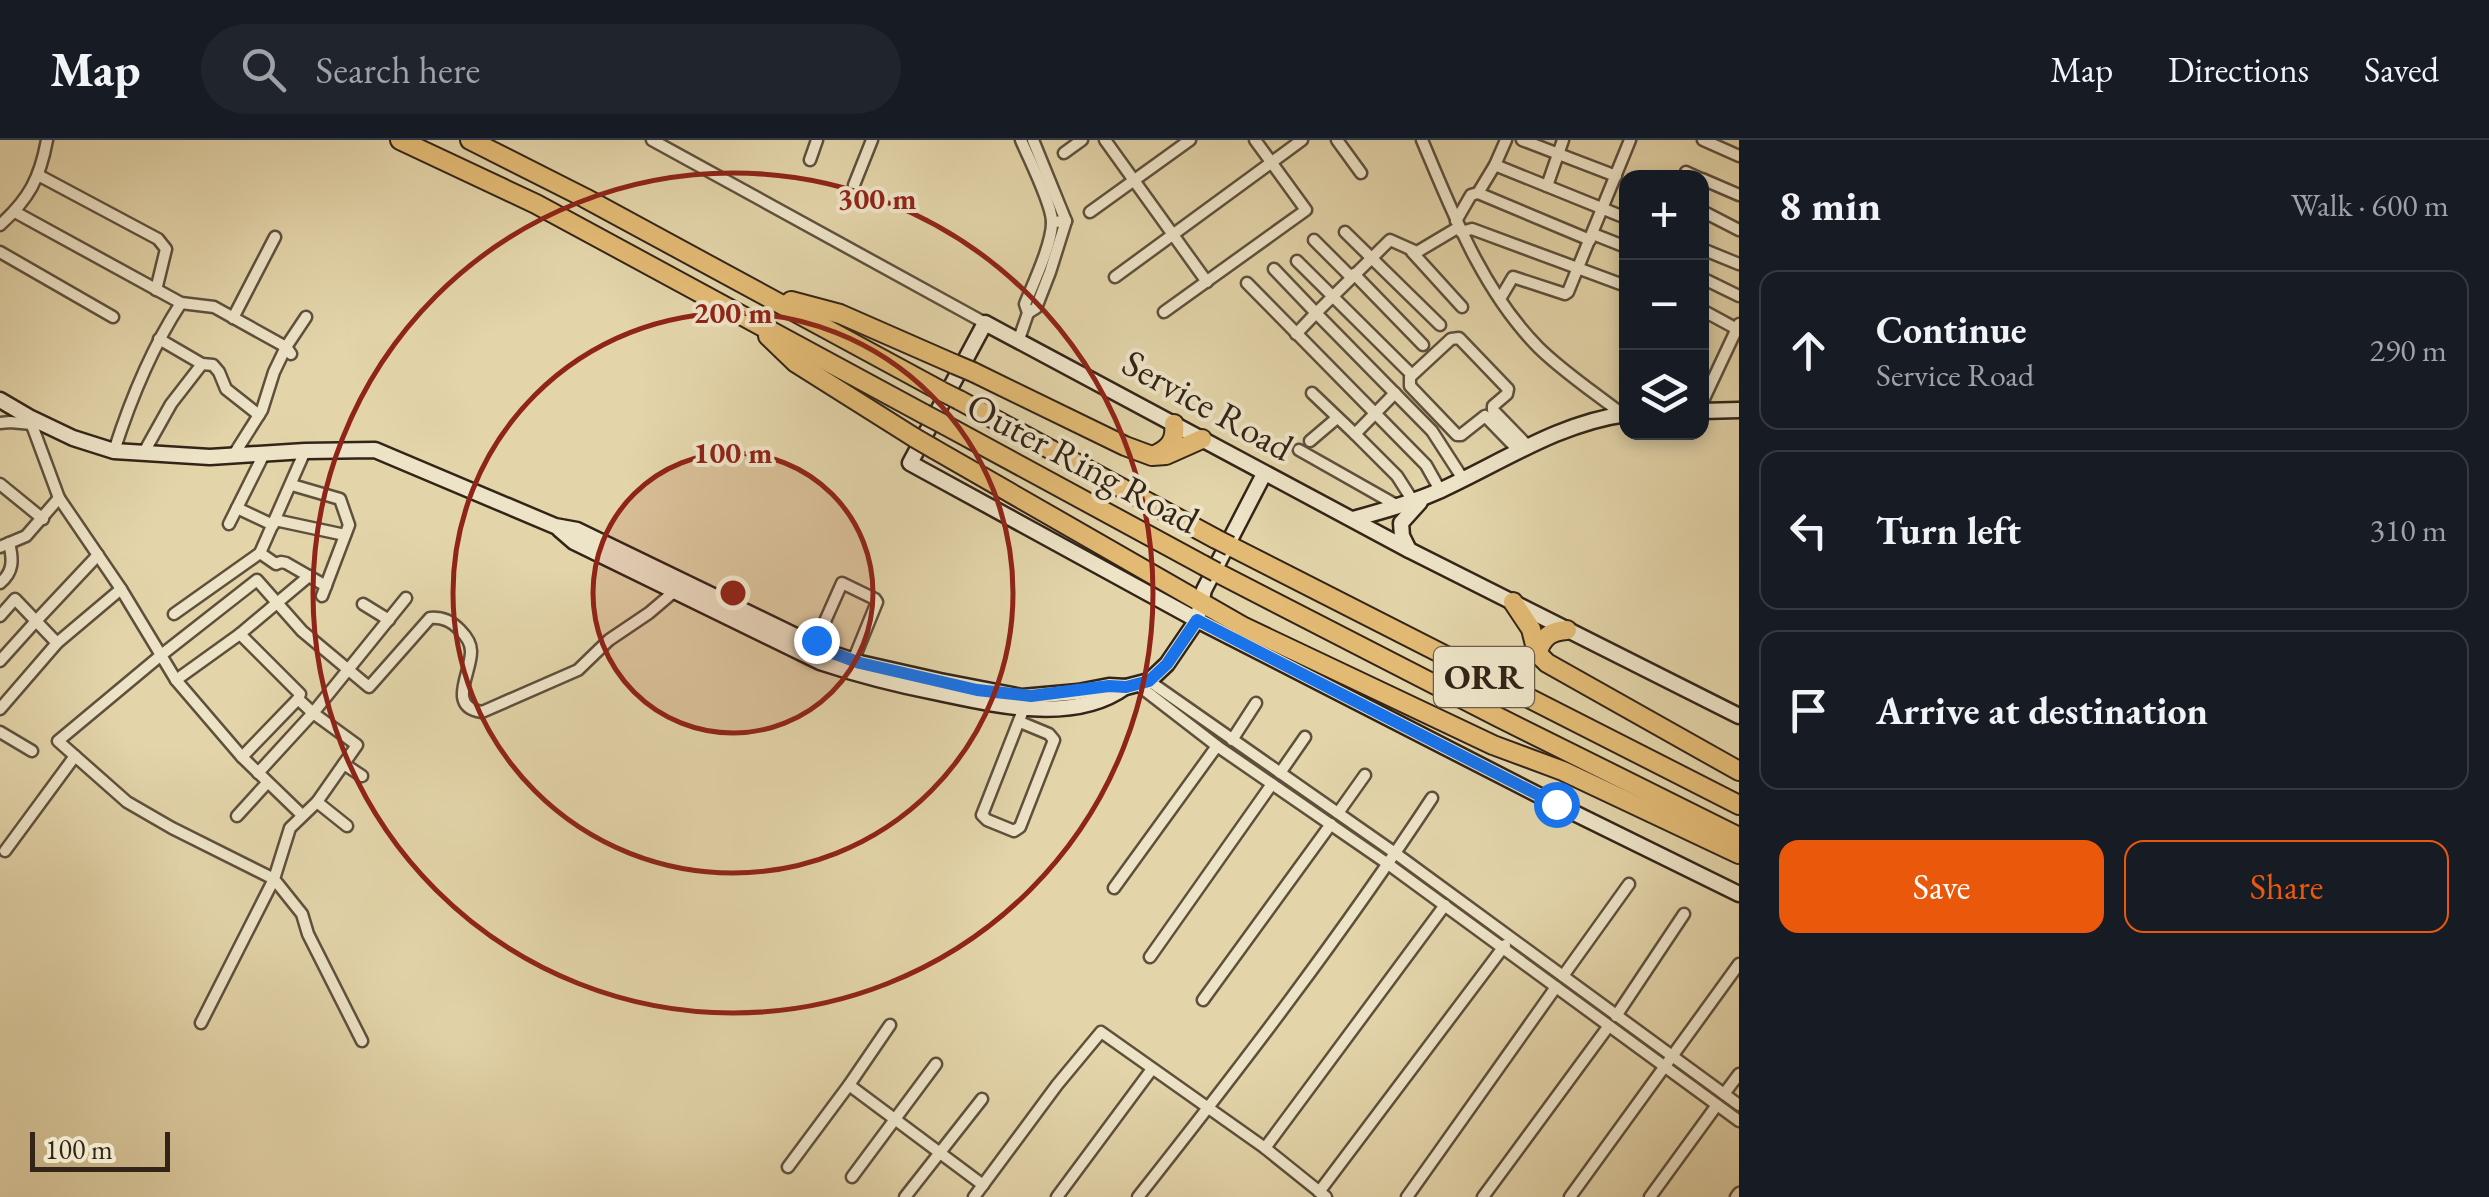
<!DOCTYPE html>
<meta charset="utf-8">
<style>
:root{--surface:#171b24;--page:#20242c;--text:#f1f3f6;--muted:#9ea1a6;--line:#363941;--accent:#ea580c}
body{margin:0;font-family:"EB Garamond",serif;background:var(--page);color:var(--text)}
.controls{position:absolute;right:30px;top:30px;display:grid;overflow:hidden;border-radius:20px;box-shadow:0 5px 15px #0003}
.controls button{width:90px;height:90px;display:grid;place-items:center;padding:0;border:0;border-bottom:2px solid var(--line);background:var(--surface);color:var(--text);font:50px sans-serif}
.scale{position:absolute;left:30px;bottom:25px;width:140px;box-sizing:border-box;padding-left:10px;border:5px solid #332418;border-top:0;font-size:28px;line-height:35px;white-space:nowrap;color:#332418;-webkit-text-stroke:8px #ede3c7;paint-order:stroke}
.stop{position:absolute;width:30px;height:30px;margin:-22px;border:8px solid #1a73e8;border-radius:50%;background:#fff}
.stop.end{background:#1a73e8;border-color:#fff;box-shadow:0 2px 10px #0008}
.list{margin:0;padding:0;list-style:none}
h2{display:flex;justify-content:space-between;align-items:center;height:130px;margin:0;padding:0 40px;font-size:42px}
h2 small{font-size:32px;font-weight:400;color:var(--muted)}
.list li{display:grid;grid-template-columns:65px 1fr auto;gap:30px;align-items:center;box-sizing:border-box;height:160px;margin:0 20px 20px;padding:0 20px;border:2px solid var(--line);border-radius:20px}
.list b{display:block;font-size:38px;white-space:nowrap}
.list p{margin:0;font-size:32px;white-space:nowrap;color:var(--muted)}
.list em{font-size:32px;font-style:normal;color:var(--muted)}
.actions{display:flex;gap:20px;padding:30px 40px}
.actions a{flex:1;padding:22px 0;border:2px solid var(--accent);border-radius:20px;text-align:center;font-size:35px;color:var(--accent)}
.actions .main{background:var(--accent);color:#fff}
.icon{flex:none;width:55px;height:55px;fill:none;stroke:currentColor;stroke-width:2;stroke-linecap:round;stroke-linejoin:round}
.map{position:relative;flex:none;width:1739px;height:1057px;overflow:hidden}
header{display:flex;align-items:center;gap:60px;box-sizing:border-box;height:140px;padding:0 50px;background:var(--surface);border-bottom:2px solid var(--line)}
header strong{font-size:48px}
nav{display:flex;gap:55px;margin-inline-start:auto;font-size:35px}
.search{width:700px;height:90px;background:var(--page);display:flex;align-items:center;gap:25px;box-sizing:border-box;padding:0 35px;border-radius:55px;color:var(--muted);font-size:38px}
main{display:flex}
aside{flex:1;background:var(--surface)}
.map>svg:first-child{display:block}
</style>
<header>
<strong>Map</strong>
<div class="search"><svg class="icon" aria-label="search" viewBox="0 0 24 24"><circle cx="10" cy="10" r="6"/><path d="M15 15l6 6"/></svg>Search here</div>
<nav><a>Map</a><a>Directions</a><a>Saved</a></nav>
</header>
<main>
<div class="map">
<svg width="1739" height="1057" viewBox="0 0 1739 1057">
<rect width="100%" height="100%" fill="#e3d4a9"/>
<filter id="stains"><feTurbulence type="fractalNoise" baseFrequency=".002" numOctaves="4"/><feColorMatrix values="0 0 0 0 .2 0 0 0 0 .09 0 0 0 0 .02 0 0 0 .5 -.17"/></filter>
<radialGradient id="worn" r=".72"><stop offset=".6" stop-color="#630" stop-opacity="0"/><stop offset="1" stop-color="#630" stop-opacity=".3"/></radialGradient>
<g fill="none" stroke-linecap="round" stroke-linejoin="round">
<g stroke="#5f503c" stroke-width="15">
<g id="street">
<path d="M652,0L985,183"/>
<path d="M1033,0L1066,81"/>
<path d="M1105,0L1207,142"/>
<path d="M1337,0L1361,33"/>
<path d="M1422,0C1452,71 1482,150 1538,207C1562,231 1595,253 1622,274"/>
<path d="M1522,0L1616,36"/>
<path d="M1703,0L1739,16"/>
<path d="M1064,13L1082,0"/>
<path d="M810,20L817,0"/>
<path d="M1495,25L1626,78"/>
<path d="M1686,32L1699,38"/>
<path d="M40,36L158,99L166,109L156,150"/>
<path d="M1702,39L1739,55"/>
<path d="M854,45L872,0"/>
<path d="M1547,46L1563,0"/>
<path d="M1478,53L1590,100"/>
<path d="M1702,71L1739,90"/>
<path d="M15,72L181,163L214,167L286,207L291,214"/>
<path d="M1090,72L1190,0"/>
<path d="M1456,81L1471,55L1478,53L1495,25L1506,0"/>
<path d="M0,85C29,59 40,38 47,0"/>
<path d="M1345,92L1440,185"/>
<path d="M1461,92L1472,89L1626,146"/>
<path d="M1593,94L1626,107"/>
<path d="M1314,100L1351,137"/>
<path d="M1702,109L1739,124"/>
<path d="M0,112L113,177"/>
<path d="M1412,112L1462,167"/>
<path d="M1297,121L1408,231"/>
<path d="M1274,129L1316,173L1390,100L1417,112L1459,87"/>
<path d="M1354,134L1423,205"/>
<path d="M1115,137L1302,0"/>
<path d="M1702,138L1739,156"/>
<path d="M1247,143L1426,325L1440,350"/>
<path d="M1500,159L1513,137L1565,154L1568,152L1630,0"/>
<path d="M1702,170L1737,189"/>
<path d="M1164,172L1306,70L1255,0"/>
<path d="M1028,173L1036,168L1050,132L1066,81L1052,82"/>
<path d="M233,178L275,97"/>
<path d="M1296,194L1316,173L1432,291L1463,339"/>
<path d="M159,199L202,224L213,225L219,232L226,249L259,275"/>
<path d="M1019,199L1028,173L1025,164C1033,144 1053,102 1052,81C1051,62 1029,19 1021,0"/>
<path d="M1312,253L1355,294"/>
<path d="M1395,253L1355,294L1397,336L1413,361"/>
<path d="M1702,263L1739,184"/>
<path d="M29,277L59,358L121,449L176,540L242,617L302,675"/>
<path d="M0,283L10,282L32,284"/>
<path d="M1310,301L1337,278"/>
<path d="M1299,310L1398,366"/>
<path d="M114,311C131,258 151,209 181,163"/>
<path d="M1519,311L1485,276L1461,295H1457L1410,246V237L1451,199L1459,198L1508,249L1507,254L1493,266V270L1528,306"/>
<path d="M143,314L171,264L202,224"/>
<path d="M233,316L262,270L274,232L286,207L306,177"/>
<path d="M0,344L43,379"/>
<path d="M292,345L340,359L349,385L322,456"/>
<path d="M237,368L273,385"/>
<path d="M275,380L345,395"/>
<path d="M229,384L264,314"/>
<path d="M0,407L26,396L59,358"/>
<path d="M260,413L276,424L281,422L286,423L326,446"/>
<path d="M0,443C14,432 13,419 9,403"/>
<path d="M363,464L389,480"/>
<path d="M174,474L260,413L305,311"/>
<path d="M0,476L15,459L36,481L98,415"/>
<path d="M240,494L300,554L298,559L313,573L357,605L317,662L290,688L274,739L302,774L308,794L362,901"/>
<path d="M814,506L842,443L875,459L877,462L853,521"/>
<path d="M0,521L36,481L57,503"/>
<path d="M176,540L240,494L309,436"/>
<path d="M1149,541L1395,713L1739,965"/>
<path d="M1138,545L1217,606L1388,724L1739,981"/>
<path d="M0,569L57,503L121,449"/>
<path d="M1020,582L1049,594L1054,600L1020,687L1014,691L987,680L982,675L1024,568"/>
<path d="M0,592L32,611"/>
<path d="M1232,600L1256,563"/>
<path d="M242,617L298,559"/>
<path d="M344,624L362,636"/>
<path d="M258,633L313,573L406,458"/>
<path d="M1280,633L1305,597"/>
<path d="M317,662L347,686"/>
<path d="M1338,673L1365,635"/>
<path d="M237,676L267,643"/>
<path d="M5,711L75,616"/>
<path d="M1114,748L1217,606"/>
<path d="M1150,817L1272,644"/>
<path d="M1563,836L1629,744"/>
<path d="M1203,860L1331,684"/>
<path d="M1616,876L1684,774"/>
<path d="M201,883L274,739L172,688L127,662L58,601L160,516L257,440L302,491L369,547L430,478C443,477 451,481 460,490C465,495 471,503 471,511C472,532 446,567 482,572L578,530L609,500L649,473L676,450"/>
<path d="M849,945L983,1045"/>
<path d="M1724,954L1739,934"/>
<path d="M1265,1008L1445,765"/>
<path d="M788,1027L849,945L890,885"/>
<path d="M852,1037L936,924"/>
<path d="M1319,1052L1505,805"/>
<path d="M905,1057L982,959"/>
<path d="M974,1057L1057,945L1101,892L1265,1008L1326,1057"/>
<path d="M1057,1057L1152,929"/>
<path d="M1138,1057C1240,928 1341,796 1432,658"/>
<path d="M1407,1057L1556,847"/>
<path d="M1483,1057L1608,887"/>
<path d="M1570,1057L1739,824"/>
<path d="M1650,1057L1717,965"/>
<path d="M1736,1057L1739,1053"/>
</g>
</g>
<g stroke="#332418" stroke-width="19">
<g id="secondary">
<path d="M0,260L29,277L73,298L114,311L210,317L305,311L375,310L555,386L577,390L833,514L860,523L940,541L1022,557L1078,552L1109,546L1126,547L1149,541L1167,524L1197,480L1204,450L1264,334"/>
<path d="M1702,271L1739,270"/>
<path d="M1353,379C1383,371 1412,363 1441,350C1502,322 1559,283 1626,274"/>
<path d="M559,389L574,402L820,522C859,535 899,545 939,553C996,565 1074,584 1125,547"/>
<path d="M1409,410L1402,396L1401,383L1420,362"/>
<path d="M1739,576L1409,410L985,183L910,323L1197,480L1556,664L1739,754"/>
</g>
</g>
<g stroke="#332418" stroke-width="22">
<g id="highway">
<path d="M400,0L536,64L924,274"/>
<path d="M470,0L585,58L941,251"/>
<path d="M791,161L840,174L954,224"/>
<path d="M768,196L796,223L915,298"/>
<path d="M973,232L1125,306L1152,316L1166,315L1202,299"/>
<path d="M959,260L1216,399"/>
<path d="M945,285L1203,425"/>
<path d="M934,309L1244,487L1493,605L1563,631L1739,714"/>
<path d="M1157,314C1170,308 1176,299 1174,284"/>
<path d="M1230,406L1739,665"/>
<path d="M1216,432L1498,577L1739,697"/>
<path d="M1513,462L1531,489L1537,513L1547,523L1739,631"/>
<path d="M1537,513C1543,497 1550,491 1567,490"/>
</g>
</g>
<use href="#street" stroke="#ede3c7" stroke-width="10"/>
<use href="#secondary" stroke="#ede3c7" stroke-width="14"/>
<use href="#highway" stroke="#e2ba74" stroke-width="18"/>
<g stroke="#332418" stroke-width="22" stroke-linecap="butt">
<g id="highway-bridge">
<path d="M954,224L973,232"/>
<path d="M941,251L959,260"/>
<path d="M924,274L945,285"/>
<path d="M915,298L934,309"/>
<path d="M1216,399L1230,406"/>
<path d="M1203,425L1216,432"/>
</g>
</g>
<use href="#highway-bridge" stroke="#e2ba74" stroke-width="18"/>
</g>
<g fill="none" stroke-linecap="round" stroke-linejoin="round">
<path stroke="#1a73e8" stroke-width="12" d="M816,500L814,506L860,523L977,550L1031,556L1109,546L1126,547L1149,541L1167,524L1197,480L1556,664"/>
</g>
<circle cx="733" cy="453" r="140" fill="#8f2418" fill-opacity=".12"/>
<g fill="none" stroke="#8f2418" stroke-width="5">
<circle cx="733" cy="453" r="140"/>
<circle cx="733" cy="453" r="280"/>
<circle cx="733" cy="453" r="420"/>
</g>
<g text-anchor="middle" stroke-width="8" stroke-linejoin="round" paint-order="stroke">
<rect fill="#ede3c7" stroke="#6b5d4c" stroke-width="2.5" x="1434" y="507" width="100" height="60" rx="8"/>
<g font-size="35" font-weight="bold" fill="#332418">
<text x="1484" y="549">ORR</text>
</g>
<g font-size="38" fill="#332418" stroke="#ede3c7">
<text transform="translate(1208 265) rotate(29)" y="13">Service Road</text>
<text transform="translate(1083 323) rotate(28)" y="13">Outer Ring Road</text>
</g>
</g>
<circle cx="733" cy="453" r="15" fill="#8f2418" stroke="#ede3c7" stroke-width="5"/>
<g font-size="30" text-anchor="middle" font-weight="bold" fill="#8f2418" stroke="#ede3c7" stroke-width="8" stroke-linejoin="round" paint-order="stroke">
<text x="877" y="69">300 m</text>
<text x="733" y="183">200 m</text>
<text x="733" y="323">100 m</text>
</g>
<rect width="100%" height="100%" filter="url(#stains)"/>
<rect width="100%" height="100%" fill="url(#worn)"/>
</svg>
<div class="controls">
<button>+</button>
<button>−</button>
<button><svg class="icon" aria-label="layers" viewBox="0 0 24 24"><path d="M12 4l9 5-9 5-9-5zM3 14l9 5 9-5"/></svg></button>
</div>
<div class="scale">100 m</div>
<div class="stop" style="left:1556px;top:664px"></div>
<div class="stop end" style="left:816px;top:500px"></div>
</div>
<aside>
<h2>8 min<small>Walk · 600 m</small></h2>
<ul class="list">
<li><svg class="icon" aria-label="ahead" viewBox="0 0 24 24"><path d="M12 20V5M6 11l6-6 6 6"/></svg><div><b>Continue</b><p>Service Road</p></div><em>290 m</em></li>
<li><svg class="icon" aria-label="left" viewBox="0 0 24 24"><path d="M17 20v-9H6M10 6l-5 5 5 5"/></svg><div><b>Turn left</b></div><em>310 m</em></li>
<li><svg class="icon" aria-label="arrive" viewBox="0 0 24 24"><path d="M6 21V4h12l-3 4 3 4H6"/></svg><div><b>Arrive at destination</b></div></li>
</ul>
<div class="actions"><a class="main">Save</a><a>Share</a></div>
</aside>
</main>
